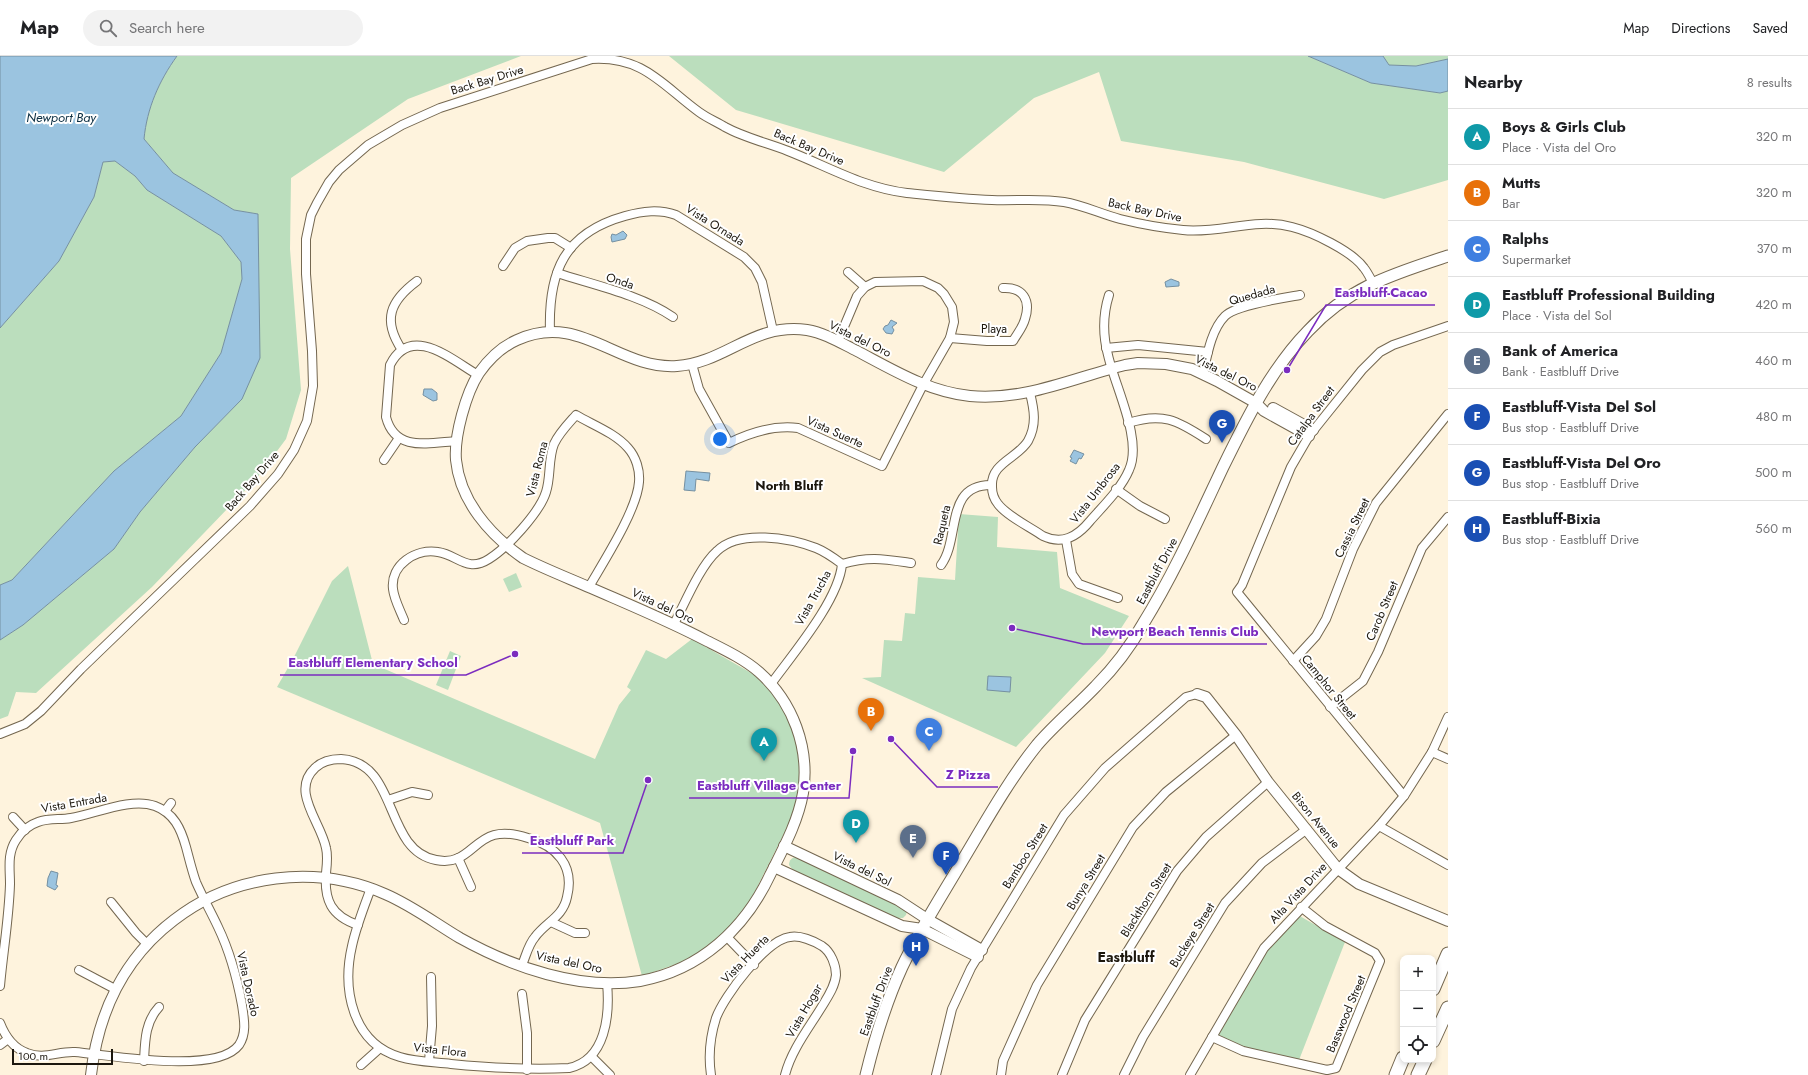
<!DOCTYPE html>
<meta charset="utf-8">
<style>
:root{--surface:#fff;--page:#f2f2f2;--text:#202124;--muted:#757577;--line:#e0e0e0;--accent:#c83753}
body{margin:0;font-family:Jost,sans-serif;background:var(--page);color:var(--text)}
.controls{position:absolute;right:12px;bottom:12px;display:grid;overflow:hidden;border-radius:8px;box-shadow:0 2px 6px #0003}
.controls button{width:36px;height:36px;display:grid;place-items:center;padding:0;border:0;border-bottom:1px solid var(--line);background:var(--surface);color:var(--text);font:20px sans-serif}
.scale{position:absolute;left:12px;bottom:10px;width:101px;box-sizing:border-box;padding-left:4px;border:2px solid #1c170e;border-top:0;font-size:11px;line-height:14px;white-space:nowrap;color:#1c170e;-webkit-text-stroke:3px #fff;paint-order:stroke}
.you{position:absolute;left:720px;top:383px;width:14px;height:14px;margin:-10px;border:3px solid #fff;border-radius:50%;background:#1a73e8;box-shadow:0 0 0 6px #1a73e833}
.badge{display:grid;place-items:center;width:26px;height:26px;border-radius:50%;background:var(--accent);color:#fff;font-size:13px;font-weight:700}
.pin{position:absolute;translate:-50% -33px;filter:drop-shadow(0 1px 2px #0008)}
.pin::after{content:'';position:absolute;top:21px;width:14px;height:12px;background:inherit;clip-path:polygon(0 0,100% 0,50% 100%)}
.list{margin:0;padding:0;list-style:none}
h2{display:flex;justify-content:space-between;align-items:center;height:52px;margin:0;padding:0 16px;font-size:17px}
h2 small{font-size:13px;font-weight:400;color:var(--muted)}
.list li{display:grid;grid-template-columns:26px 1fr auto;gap:12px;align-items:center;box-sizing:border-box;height:56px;padding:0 16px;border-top:1px solid var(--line)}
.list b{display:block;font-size:15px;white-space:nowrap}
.list p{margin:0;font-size:13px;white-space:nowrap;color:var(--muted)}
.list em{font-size:13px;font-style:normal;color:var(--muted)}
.icon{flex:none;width:22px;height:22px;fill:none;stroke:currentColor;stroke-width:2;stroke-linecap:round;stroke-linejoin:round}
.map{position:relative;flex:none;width:1448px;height:1019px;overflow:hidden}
header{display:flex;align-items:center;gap:24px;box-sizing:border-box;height:56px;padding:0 20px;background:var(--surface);border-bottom:1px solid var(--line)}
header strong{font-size:19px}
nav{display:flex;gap:22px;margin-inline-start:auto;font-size:14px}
.search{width:280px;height:36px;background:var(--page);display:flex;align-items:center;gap:10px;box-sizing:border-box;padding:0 14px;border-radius:22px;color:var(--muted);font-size:15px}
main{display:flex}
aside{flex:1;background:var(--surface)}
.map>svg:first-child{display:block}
</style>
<header>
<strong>Map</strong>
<div class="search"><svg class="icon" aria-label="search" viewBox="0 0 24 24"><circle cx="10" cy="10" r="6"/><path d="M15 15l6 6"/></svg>Search here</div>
<nav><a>Map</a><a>Directions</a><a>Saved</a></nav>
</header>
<main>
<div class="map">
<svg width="1448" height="1019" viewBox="0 0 1448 1019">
<rect width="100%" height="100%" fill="#fef3dd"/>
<g fill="#bbdebd">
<path d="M177,0H521L408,43L291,122L290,193L301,334L286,383L257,422L152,531L36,637L16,636L8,660L0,663V584L23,569L114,493L140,456L195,391L242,343L258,158L234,154L173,117L144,83C147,51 159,26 177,0Z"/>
<path d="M669,0H1308L1371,27L1440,37L1448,35V124L1384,143L1244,106L1121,85L1099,16L1034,42L944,116L736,54Z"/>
<path d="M1383,0H1448V3L1416,10L1389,9Z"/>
<path d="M115,105L135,120L147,134L221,180L241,206L242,223L221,297L181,360L114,415L12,524L0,529V272L59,205L94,141L103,106Z"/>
<path d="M959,458L998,461L997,491L1057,496L1060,532L1129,560L1105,597L1016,691L862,622L881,621L884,584L902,585L905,557L915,558L918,521L955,524Z"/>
<path d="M348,510L373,608L595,703L619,649L631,634L627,631L646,594L666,603L692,583L753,618L772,636L785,655L795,680L800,709L799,738L789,768L747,851L723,879L688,904L642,920L600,767L277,631L293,603L332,525Z"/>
<path d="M516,517L522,531L509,536L503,523Z"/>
<path d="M450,595L461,600L448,634L436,629Z"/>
<path d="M797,801L903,850L907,855L906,859L903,862H897L793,814L789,809C789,804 792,801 797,801Z"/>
<path d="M1298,859L1345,886L1299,1004L1243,992L1218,979L1265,896Z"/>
</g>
<g fill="#9bc4e0" stroke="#7590a1">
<path d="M0,0H177C159,25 147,52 144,83L173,117L234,154L258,158L260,302L242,343L195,391L140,456L114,493L23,569L0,584V529L12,524L114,415L181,360L221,297L242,223L241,206L221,180L147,134L135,120L115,105L103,106L94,141L59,205L0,272Z"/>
<path d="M1308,0H1383L1389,9L1416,10L1448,3V35L1440,37L1371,27Z"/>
<path d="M623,175L627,179L625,183L612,186L611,181L612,178L616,179Z"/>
<path d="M1171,223L1179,226V230L1166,231L1165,226Z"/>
<path d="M891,264L897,267L892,271L894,274L892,278L886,277L883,273L885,270L888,269Z"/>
<path d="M424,333H432L437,337V344L433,345L423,339Z"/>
<path d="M1074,394L1084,398L1081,403L1079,402L1076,408L1070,405L1072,402L1070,401Z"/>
<path d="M686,415L710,417L709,425L696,423L695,435L684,434Z"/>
<path d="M988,620L1011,621L1010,636L987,634Z"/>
<path d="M51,815L58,817L56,829L58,830L55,834L47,830L48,822Z"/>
</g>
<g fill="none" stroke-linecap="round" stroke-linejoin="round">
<g stroke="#746750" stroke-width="10">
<g id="minor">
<path d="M503,210L515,192L527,185L548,182H555L571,192"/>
<path d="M848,216L865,231"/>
<path d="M557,217C594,229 641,239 673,261"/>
<path d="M550,276C548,216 564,177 625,160C643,155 659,153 676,159L744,201L755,212L762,226L773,275"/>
<path d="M950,282L987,285H1013C1017,278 1023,271 1025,263C1031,244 1023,231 1003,232"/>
<path d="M1106,292L1138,289L1208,296"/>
<path d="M402,294C382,264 390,245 417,225"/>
<path d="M692,308L699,333L729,387C751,376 773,369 798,372L882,410L923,329L950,282L954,266L952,251L944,238L938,232L923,225L875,226L865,231L857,240L838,285"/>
<path d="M1203,318C1207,300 1211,274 1225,260C1236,249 1283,242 1300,239"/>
<path d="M1030,337C1034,353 1037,369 1028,385C1018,402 990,407 992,431C992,437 994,443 998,448C1007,460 1030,471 1043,480C1062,489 1077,481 1090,465C1103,450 1121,433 1129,414C1143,384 1115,331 1108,299C1103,280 1103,258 1109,239"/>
<path d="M1128,367C1162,356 1177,364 1206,383"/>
<path d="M457,385C428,387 395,396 386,361L390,309C411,267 452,304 478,319"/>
<path d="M384,404L399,382"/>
<path d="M1116,433L1140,450L1165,463"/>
<path d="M1066,484L1072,518L1079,528L1118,542"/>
<path d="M842,508C869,500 884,503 911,507"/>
<path d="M941,509C961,482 944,428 992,429"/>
<path d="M404,564C400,554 394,543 393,533C390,509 416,492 438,496C458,499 467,517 489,503C507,492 540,456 546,436C551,421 548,403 554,388C559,377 568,368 576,359C593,369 615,377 628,392C636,401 640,414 639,426C637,454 604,505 589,531"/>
<path d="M674,568C685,547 700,510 717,495C739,473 790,482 816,492C826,496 834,502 842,508C839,544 792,599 771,628"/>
<path d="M1293,605L1316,580L1326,563L1353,493L1376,447L1448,358"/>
<path d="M1330,651L1363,625L1378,596L1422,492L1448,461"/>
<path d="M0,678L25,668L41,655L81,613L250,450L278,418L294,394L307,365L313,330L312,295L306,218V183L311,159L317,147L329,126L339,114L368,89L402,69L440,52L592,3C644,0 663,30 699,56C707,62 717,66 725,71C745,82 768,87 788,95C829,111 864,132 907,137C936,140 963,143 992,144C1016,145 1040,142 1064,146C1083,149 1101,158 1120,163C1140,168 1162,172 1183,174C1220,178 1255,161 1292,171C1312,176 1352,195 1364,212C1368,217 1370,222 1373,227"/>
<path d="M1432,696L1448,703"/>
<path d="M1404,740L1237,536L1242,529L1291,411L1309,380L1325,360L1362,314L1380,296L1393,289L1448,270"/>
<path d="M388,744L412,736L428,739"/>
<path d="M165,755L171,747"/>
<path d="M13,761L25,774"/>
<path d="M1379,770L1448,809"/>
<path d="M458,802L471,831"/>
<path d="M371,832C364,851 356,871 352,890C342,933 352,987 400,1001C416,1006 434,1006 451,1008C492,1012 528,1014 569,1012C606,1004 610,959 607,927"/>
<path d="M111,846L136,877L147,888"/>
<path d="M551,866L575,877H585"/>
<path d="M358,869C331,860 324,844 326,817C327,808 328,800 326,792C321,766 290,735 315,712C322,705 331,703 341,703C399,706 383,794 436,804C466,810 472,785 494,779C505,776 516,778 528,782C556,790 575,809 567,841C563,861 546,866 535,881C528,889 526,900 522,909"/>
<path d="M727,881L754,909"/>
<path d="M79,914L115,933"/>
<path d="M0,930C3,896 9,862 10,828C10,812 7,798 16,784C21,776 29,769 38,766C49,762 60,764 71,762C95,758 131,741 155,750C174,757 181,773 186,791C189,802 192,815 196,826C203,842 211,856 218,871C230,896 237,922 242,949C244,963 247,977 239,989C217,1019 110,999 75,996C58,995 44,1004 27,997C13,992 5,980 0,967"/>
<path d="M522,938L527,977V1014"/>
<path d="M1212,981L1243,995L1327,1014L1336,1012L1380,905L1375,897L1325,870L1301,851"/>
<path d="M0,989L8,983"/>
<path d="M592,1001L610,1019"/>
<path d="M144,1005C145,985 145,966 159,951"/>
<path d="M429,1005L432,970L431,921"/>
<path d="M361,1009L380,992"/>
<path d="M711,1019C708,999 710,981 716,962C724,940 766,884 790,881C800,879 814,885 822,890C831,896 836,909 836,919C835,931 827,942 821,952C808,973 791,995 785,1019"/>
<path d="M936,1019L952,953L971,912L1064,759L1105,712L1186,641L1197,638"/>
<path d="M1001,1019L1003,1005L1037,929L1133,771L1166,736L1236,679"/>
<path d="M1062,1019L1085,964L1177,815L1206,781L1268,726"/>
<path d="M1124,1019L1143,981L1225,847L1262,807L1307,773"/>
<path d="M1190,1019L1264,892L1379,770L1404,740L1432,696L1448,661"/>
</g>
</g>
<g stroke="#746750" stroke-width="12">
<g id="tertiary">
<path d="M1273,352L1313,374"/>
<path d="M1197,638L1206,641L1236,679L1268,726L1338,813L1359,828L1448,865"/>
<path d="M784,790L898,844L927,863L982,894"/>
<path d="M774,811L902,870L922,873L978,901"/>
<path d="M91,1019C98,957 124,902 174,864C233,818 316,808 385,838C411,849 435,867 460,882C512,911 580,935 640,925C701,914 745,872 770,819C783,793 798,766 803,737C810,692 793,646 759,616C744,603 725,594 707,585C669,565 630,549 591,532C568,522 545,513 523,502C490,479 460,445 456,404C454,380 466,337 479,317C489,303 501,291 517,284C580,255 618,314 677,310C725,307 754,266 807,274C825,277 841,287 857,295C893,314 929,336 970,340C1025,345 1073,322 1125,309L1138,307L1166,308L1192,313L1217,325L1256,347L1264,355L1309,380"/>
</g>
</g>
<g stroke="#746750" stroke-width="13">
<path id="secondary" d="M866,1019C875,982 886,946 902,911C919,875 941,841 961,807C985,767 1008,725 1037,689C1055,668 1077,650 1096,630C1114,612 1130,591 1143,568C1174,518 1198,464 1223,411C1246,364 1271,313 1308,275C1349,231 1393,218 1448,200"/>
</g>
<g stroke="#746750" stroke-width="15">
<g id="primary">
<path d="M1433,933L1448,898"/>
<path d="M1433,985L1448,952"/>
<path d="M1396,1019L1403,1002"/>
<path d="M1418,1019L1425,1004"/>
</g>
</g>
<use href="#minor" stroke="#fff" stroke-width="8"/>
<use href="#tertiary" stroke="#fff" stroke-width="10"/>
<use href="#secondary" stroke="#fff" stroke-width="11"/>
<use href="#primary" stroke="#fff" stroke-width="13"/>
</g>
<g text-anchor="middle" stroke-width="4" stroke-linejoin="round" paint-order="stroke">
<g font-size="12" fill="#1c170e" stroke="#fff">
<text transform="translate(487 24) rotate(-17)" y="4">Back Bay Drive</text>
<text transform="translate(809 91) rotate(23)" y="4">Back Bay Drive</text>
<text transform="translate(1145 154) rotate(12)" y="4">Back Bay Drive</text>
<text transform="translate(715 169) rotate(32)" y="4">Vista Ornada</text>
<text transform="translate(620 225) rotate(18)" y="4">Onda</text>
<text transform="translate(1252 239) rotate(-16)" y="4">Quedada</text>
<text x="994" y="277">Playa</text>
<text transform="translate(860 283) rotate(26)" y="4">Vista del Oro</text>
<text transform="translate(1226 317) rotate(26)" y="4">Vista del Oro</text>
<text transform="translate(1311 360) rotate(-54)" y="4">Catalpa Street</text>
<text transform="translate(835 376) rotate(24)" y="4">Vista Suerte</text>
<text transform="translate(537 413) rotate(-76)" y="4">Vista Roma</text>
<text transform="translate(252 425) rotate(-49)" y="4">Back Bay Drive</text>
<text transform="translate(1095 437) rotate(-52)" y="4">Vista Umbrosa</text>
<text transform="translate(942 469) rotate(-77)" y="4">Raqueta</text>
<text transform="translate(1352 472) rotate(-64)" y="4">Cassia Street</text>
<text transform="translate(1157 515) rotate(-62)" y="4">Eastbluff Drive</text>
<text transform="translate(813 542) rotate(-61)" y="4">Vista Trucha</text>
<text transform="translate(663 550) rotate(25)" y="4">Vista del Oro</text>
<text transform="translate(1382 555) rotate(-67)" y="4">Carob Street</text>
<text transform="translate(1329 631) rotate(51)" y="4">Camphor Street</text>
<text transform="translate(74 747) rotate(-10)" y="4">Vista Entrada</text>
<text transform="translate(1316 764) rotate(51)" y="4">Bison Avenue</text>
<text transform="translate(1025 800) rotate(-58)" y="4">Bamboo Street</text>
<text transform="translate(862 813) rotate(26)" y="4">Vista del Sol</text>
<text transform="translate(1086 826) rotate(-59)" y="4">Bunya Street</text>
<text transform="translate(1298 837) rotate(-47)" y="4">Alta Vista Drive</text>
<text transform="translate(1146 844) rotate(-58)" y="4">Blackthorn Street</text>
<text transform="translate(1192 879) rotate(-58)" y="4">Buckeye Street</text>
<text transform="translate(745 903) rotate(-46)" y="4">Vista Huerta</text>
<text transform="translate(569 906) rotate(12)" y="4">Vista del Oro</text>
<text transform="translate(248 928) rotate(77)" y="4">Vista Dorado</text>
<text transform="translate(876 945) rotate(-70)" y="4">Eastbluff Drive</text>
<text transform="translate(804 955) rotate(-60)" y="4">Vista Hogar</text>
<text transform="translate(1346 958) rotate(-67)" y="4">Basswood Street</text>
<text transform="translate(440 994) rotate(6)" y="4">Vista Flora</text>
</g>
<g font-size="13" font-style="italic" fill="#0c2f43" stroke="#fff">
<text x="61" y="66">Newport Bay</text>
</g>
<g font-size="13" font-weight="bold" fill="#1c170e" stroke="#fff">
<text x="789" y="434">North Bluff</text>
</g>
<g font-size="14" font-weight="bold" fill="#1c170e" stroke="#fff">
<text x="1126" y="906">Eastbluff</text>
</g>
</g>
<path fill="none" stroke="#7b2cbf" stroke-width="1.5" d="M1287 314L1326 249H1435M1012 572L1083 588H1267M515 598L466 619H280M891 683L937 731H998M853 695L849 742H689M648 724L623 797H522"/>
<g fill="#7b2cbf" stroke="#fff" stroke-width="1.5">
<circle cx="1287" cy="314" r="4"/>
<circle cx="1012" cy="572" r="4"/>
<circle cx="515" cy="598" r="4"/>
<circle cx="891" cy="683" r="4"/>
<circle cx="853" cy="695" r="4"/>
<circle cx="648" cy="724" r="4"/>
</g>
<g font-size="13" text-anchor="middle" font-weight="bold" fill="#7b2cbf" stroke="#fff" stroke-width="4" stroke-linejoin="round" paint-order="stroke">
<text x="1381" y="241">Eastbluff-Cacao</text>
<text x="1175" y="580">Newport Beach Tennis Club</text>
<text x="373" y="611">Eastbluff Elementary School</text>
<text x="968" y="723">Z Pizza</text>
<text x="769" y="734">Eastbluff Village Center</text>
<text x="572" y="789">Eastbluff Park</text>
</g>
</svg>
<div class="controls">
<button>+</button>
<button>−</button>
<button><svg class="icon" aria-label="locate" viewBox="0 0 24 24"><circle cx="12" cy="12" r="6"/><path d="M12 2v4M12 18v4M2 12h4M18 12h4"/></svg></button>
</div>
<div class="scale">100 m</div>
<div class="you"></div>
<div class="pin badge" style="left:764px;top:705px;background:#0f9aa8">A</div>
<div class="pin badge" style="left:871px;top:675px;background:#e8710a">B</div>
<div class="pin badge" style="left:929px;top:695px;background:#3f7fe0">C</div>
<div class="pin badge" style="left:856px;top:787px;background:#0f9aa8">D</div>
<div class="pin badge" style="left:913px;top:802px;background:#5c6f8a">E</div>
<div class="pin badge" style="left:946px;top:819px;background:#1a4fb4">F</div>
<div class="pin badge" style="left:1222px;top:387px;background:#1a4fb4">G</div>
<div class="pin badge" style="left:916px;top:910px;background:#1a4fb4">H</div>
</div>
<aside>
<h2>Nearby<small>8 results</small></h2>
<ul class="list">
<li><span class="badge" style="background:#0f9aa8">A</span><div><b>Boys &amp; Girls Club</b><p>Place · Vista del Oro</p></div><em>320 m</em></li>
<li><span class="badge" style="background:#e8710a">B</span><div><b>Mutts</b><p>Bar</p></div><em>320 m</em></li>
<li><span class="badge" style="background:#3f7fe0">C</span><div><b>Ralphs</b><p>Supermarket</p></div><em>370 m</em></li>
<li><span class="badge" style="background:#0f9aa8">D</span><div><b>Eastbluff Professional Building</b><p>Place · Vista del Sol</p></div><em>420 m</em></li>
<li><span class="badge" style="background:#5c6f8a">E</span><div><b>Bank of America</b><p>Bank · Eastbluff Drive</p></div><em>460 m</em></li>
<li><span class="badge" style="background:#1a4fb4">F</span><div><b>Eastbluff-Vista Del Sol</b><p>Bus stop · Eastbluff Drive</p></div><em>480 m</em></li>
<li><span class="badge" style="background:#1a4fb4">G</span><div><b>Eastbluff-Vista Del Oro</b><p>Bus stop · Eastbluff Drive</p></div><em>500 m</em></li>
<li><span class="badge" style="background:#1a4fb4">H</span><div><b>Eastbluff-Bixia</b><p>Bus stop · Eastbluff Drive</p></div><em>560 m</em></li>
</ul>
</aside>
</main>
